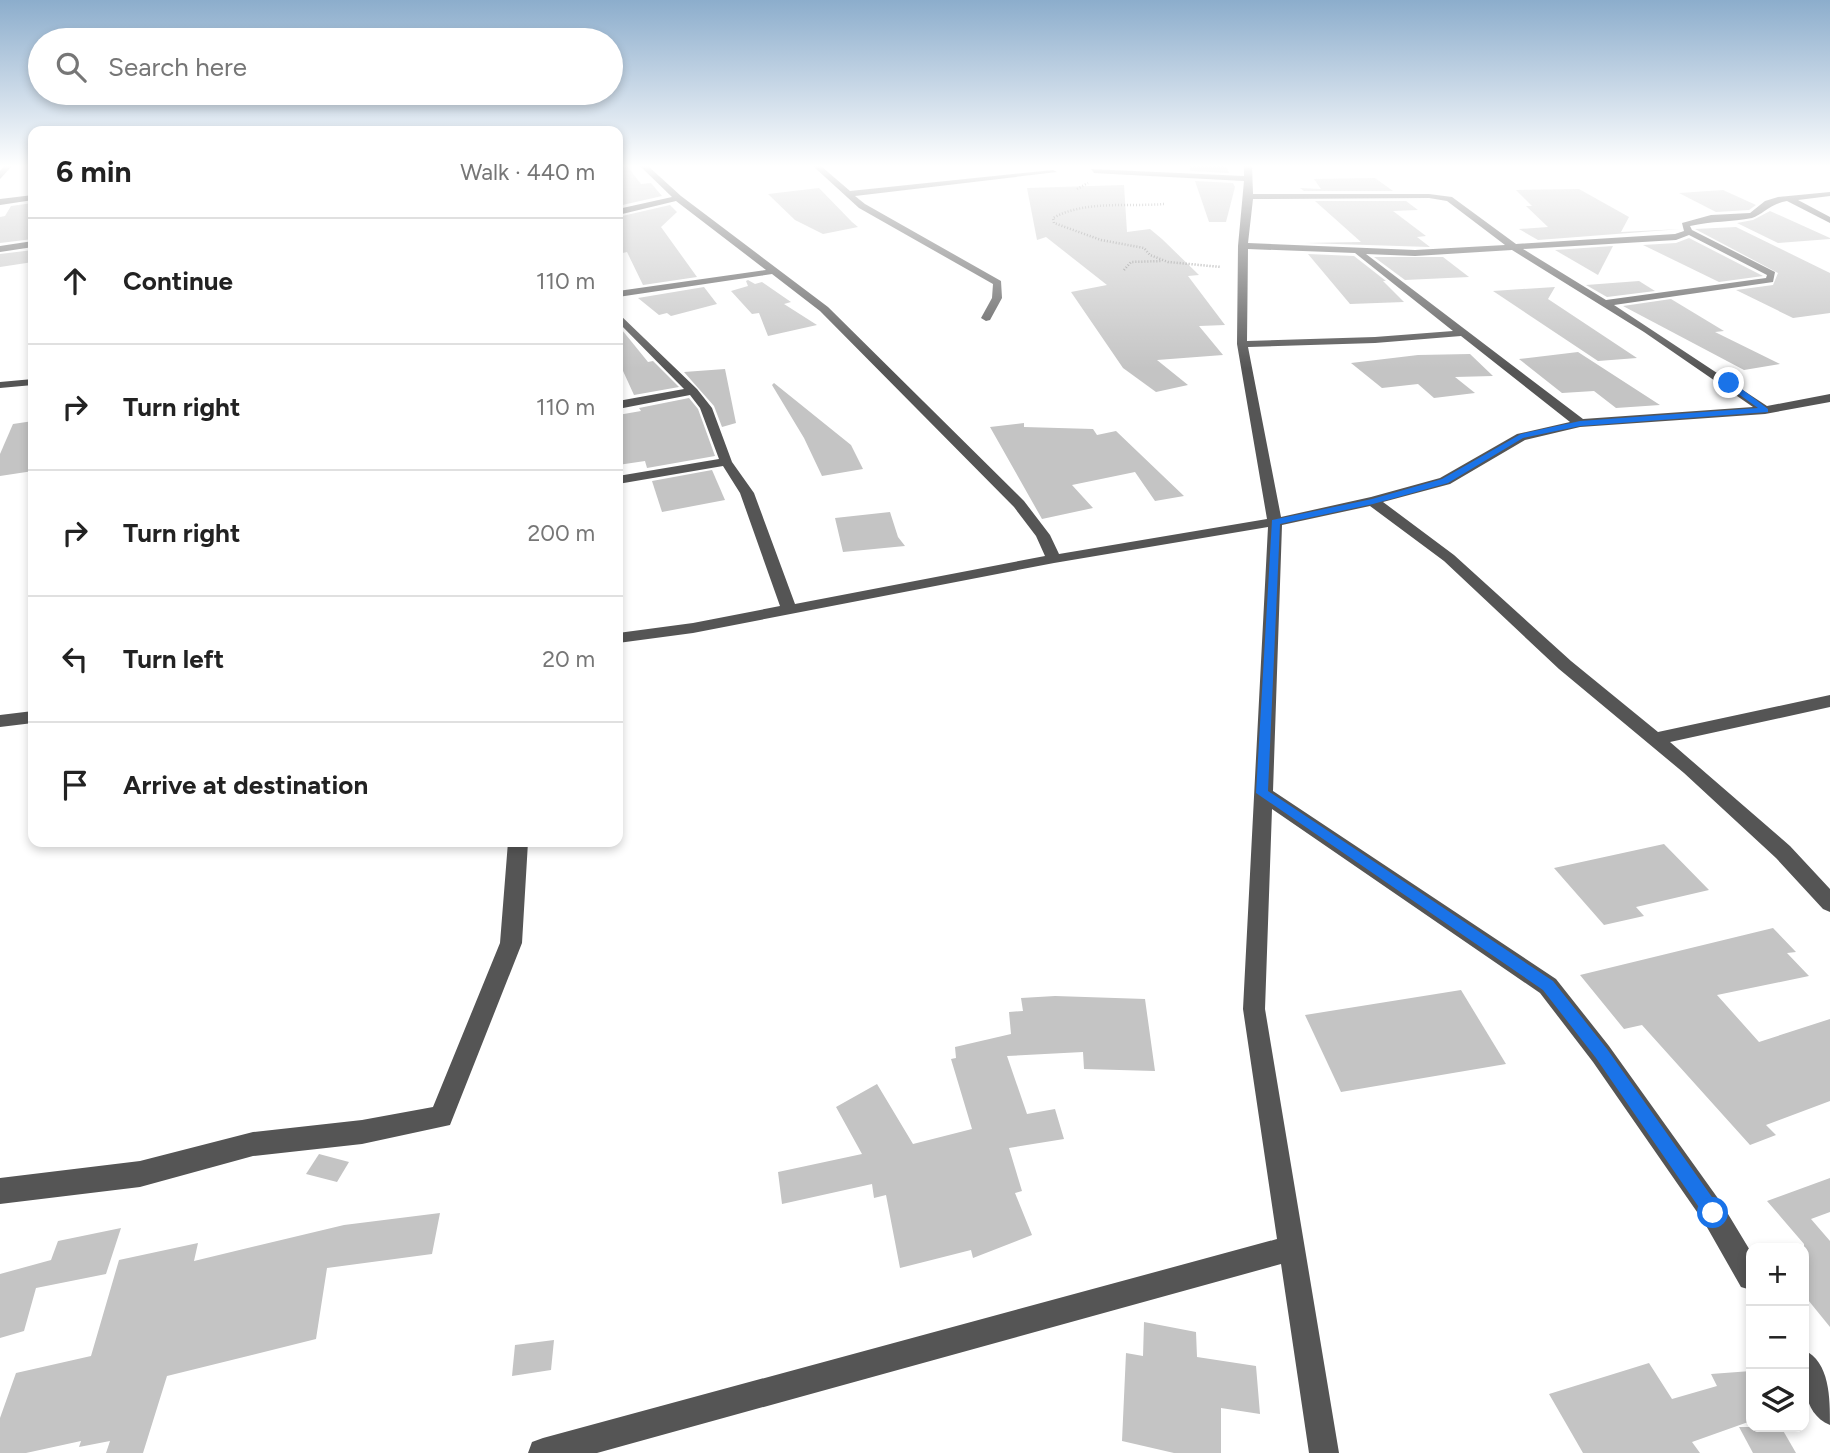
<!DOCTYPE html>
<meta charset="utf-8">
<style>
:root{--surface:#fff;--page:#f6f6f6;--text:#222;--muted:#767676;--line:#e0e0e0}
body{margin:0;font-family:Figtree,sans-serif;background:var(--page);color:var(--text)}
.controls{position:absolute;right:21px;bottom:21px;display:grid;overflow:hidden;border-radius:14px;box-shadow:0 4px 10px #0003}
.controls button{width:63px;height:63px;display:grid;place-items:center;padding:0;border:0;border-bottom:2px solid var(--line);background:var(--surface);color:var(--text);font:35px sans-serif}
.stop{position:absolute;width:21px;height:21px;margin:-16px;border:5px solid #1a73e8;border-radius:50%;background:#fff}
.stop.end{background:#1a73e8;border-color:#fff;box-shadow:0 2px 7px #0008}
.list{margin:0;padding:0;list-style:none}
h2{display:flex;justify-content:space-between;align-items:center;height:91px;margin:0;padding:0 28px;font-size:30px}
h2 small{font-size:23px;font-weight:400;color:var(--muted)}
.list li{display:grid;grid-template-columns:46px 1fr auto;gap:21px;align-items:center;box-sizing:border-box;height:126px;padding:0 28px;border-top:2px solid var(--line)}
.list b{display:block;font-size:26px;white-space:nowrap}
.list em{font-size:23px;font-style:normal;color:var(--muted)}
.icon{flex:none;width:38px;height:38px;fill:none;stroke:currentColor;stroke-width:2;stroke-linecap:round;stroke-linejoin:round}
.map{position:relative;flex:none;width:1830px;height:1453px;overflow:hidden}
.search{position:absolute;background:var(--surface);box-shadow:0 4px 10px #0003;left:28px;top:28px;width:595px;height:77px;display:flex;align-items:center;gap:18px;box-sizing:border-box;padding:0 24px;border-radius:38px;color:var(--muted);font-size:26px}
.panel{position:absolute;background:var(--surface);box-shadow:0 4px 10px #0003;left:28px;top:126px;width:595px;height:721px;border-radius:14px}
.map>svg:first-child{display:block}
</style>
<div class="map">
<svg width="1830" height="1453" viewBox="0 0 1830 1453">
<rect width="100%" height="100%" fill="#fff"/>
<g fill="#c4c4c4">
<path d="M618,166H627L641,184L651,183L662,196L618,206Z"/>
<path d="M1189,166H1226L1229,173L1191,171Z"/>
<path d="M1375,178L1393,191H1304L1300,188L1321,189L1314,179Z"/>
<path d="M1195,181L1233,183L1235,187L1226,222H1209Z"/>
<path d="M1124,185L1127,232L1150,229L1162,239L1199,275L1188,276L1225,325L1199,326L1223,355L1157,360L1188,385L1156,392L1123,368L1071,292L1107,285L1046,237L1037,240L1027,188Z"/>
<path d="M819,188L852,222L858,227L823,234L795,220L768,194Z"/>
<path d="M1579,189L1629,217L1621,232L1681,229L1538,240L1519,229L1548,227L1526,206H1532L1516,190Z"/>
<path d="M1723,190L1756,205L1749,210L1716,212L1679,193Z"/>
<path d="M1315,201H1406L1418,210L1393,211L1426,236L1417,237L1430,247L1305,243L1361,242Z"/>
<path d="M33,203V239L0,243V217L5,216L11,206Z"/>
<path d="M670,205L677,212L661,227L697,277L643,285L627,252L618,254V217Z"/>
<path d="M1770,211L1830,238V239L1778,243L1737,223L1753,220Z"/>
<path d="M1736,227L1830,273V313L1793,318L1736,290L1773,285L1778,273L1695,229Z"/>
<path d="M1689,238L1763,276L1719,282L1643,245L1676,243Z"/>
<path d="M1613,246L1598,275L1555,250Z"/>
<path d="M33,250V262L0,267V254Z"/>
<path d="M1308,254L1354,256L1386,281H1383L1404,302L1350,304Z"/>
<path d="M1374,257H1443L1469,277L1405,280Z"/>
<path d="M748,280L755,284L762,282L791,302L784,304L817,325L768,336L759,313L752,314L731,291L748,286L746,281Z"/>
<path d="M1639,281L1655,291L1607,297L1586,285Z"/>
<path d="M704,287L717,304L671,316L667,313L659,315L638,298Z"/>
<path d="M1555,287L1548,299L1637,358L1598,361L1493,291Z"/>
<path d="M1671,299L1724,331L1715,332L1780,364L1744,370L1623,306Z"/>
<path d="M618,325L648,362L653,361L679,387L634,395L618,360Z"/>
<path d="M1578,352L1660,405L1616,408L1594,391L1562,393L1519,359Z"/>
<path d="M1470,354L1493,376L1455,377L1475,393L1434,398L1418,384L1382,388L1351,363L1418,355Z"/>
<path d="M725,369L736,423L722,427L714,406L684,372Z"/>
<path d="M774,383L851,445L863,469L822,476L804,438L772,385Z"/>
<path d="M689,398L698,409L715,456L647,468L645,461L618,465V415L641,411L639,408Z"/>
<path d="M33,421V471L0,476V454L13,424Z"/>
<path d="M1024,423V427L1093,429L1097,435L1116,431L1184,496L1155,501L1135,472L1072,485L1093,508L1042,519L990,427Z"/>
<path d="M712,470L725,500L662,512L652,481Z"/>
<path d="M890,512L898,537L905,546L843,552L835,518Z"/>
<path d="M1664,844L1709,890L1636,907L1644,916L1604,925L1554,868Z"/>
<path d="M1773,928L1796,952L1787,953L1809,976L1717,995L1759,1042L1830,1019V1101L1766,1125L1776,1135L1750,1145L1642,1025L1624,1029L1580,975Z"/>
<path d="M1461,990L1506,1064L1341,1092L1305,1015Z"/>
<path d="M1055,996L1145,999L1155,1071L1084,1069L1083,1052L1007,1056L1027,1114L1055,1109L1064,1139L1009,1148L1022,1191L1015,1193L1032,1235L973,1258L971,1250L900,1268L886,1195L874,1198L872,1184L782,1204L778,1172L862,1154L836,1107L877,1084L913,1144L972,1129L951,1059L956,1058L955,1047L1011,1034L1009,1012L1023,1011L1021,998Z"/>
<path d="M319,1154L349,1162L337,1182L306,1174Z"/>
<path d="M1830,1178V1212L1811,1219L1830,1241V1327L1804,1295V1244L1767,1201Z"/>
<path d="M440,1213L432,1254L327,1268L316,1339L167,1376L143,1453H106L110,1441L79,1447L81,1441L26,1453H0V1418L16,1373L91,1356L119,1260L198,1243L194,1261L344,1225Z"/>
<path d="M121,1228L106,1274L36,1288L24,1331L0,1338V1274L51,1260L58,1241Z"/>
<path d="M1144,1322L1196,1332L1197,1357L1256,1366L1260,1414L1221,1408V1453H1174L1122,1441L1126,1353L1143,1356Z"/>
<path d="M554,1340L551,1370L512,1376L515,1345Z"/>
<path d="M1649,1363L1672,1399L1717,1386L1711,1374L1751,1371V1421L1692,1442L1700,1453H1583L1549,1394Z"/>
<path d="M1739,1427H1781L1796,1453H1753Z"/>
</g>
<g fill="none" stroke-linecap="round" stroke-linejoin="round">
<g stroke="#777" stroke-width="2.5" stroke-dasharray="1 2" stroke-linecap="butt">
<path d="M1077,189L1088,183"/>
<path d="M1164,204C1128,207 1085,200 1053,218L1054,223L1101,240L1144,248L1150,255L1168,262L1221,267"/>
<path d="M1124,270L1131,262L1162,261"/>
</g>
<g fill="#555" fill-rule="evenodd">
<path d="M4,166H12L0,179V171Z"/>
<path d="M640,166H648L681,196L828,307L1024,501L1050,535L1059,554L1267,519L1237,344L1238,246L1244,181L1094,173L1091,169L1244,176V166H1252L1253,194H1429L1452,197L1516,244L1675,234L1684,231L1682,223L1711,215L1750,213L1765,201L1778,197L1830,192V196L1798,200L1830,217V223L1787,201C1770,204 1762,215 1752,218C1732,222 1711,221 1690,226L1692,230L1775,272L1773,282L1614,305L1767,406L1830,394V402L1765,414L1580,427L1525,440L1450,484L1383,502L1454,555L1571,661L1658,732L1830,695V707L1670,742L1790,846L1830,889V912L1823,909L1776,858L1684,773L1559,669L1444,561L1370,506L1282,525L1273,791L1556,979L1609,1046L1722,1204L1751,1252V1290L1741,1287L1704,1222L1593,1062L1540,993L1272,809L1265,1009L1339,1453H1309L1281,1264L597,1453H528L532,1442L543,1438L1277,1239L1243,1009L1268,527L1054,563L693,633L618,643V633L693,623L780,606L740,493L723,466L618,484V476L719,459L700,408L690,395L618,409V401L684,389L618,322V313L697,389L712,408L732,462L754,493L795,604L1045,556L1036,536L1014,507L820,311L772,274L618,297V291L766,270L676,201L618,215V209L672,197ZM1429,198L1447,201L1505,245L1415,250L1248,243L1253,199ZM1689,235L1767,275L1766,278L1606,300L1523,249L1676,240ZM1248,249L1355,253L1453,331L1375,337L1247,341ZM1512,250L1644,332L1753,407L1583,419L1366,254L1415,256ZM1461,336L1570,422L1517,434L1440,478L1371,497L1281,517L1248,347L1375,343Z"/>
<path d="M813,166H821L850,191L1053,170L1057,172L855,196L865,204L1001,281L1002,298L990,320L986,321L981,318L992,298L993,284L859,208Z"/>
<path d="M33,195V200L0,205V199Z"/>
<path d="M33,241V247L0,252V246Z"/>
<path d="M33,379V385L0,388V382Z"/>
<path d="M33,711V723L0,727V715Z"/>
<path d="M508,842H528L522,943L450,1125L362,1144L253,1156L140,1187L0,1204V1178L140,1161L253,1132L362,1120L433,1107L500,943Z"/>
<path d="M1804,1350C1830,1362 1830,1398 1830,1425C1801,1413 1803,1376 1804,1350Z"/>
</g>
</g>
<linearGradient id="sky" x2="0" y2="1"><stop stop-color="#8cadcc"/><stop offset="0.45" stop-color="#fff"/><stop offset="1" stop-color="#fff" stop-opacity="0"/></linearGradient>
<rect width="1830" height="369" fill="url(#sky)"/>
<path fill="#1a73e8" d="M1726,381H1731L1768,409V412L1580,426L1523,438L1448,483L1373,504L1280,524L1268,791L1553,981L1607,1049L1719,1207L1721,1213L1719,1219L1713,1222L1707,1219L1596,1058L1543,990L1256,793L1272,520L1372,499L1442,479L1521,434L1580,421L1758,408L1726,385Z"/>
</svg>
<div class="controls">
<button>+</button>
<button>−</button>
<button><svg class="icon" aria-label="layers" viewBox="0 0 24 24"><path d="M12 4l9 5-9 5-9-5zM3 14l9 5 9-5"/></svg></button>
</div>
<div class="stop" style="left:1713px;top:1213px"></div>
<div class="stop end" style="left:1729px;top:383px"></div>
<div class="search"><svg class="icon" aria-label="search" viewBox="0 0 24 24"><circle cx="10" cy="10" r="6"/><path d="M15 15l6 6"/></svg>Search here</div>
<section class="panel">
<h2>6 min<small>Walk · 440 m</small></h2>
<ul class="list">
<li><svg class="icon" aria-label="ahead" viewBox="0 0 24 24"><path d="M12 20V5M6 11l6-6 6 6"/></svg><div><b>Continue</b></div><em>110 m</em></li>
<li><svg class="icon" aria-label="right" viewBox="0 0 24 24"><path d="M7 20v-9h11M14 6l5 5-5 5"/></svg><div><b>Turn right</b></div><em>110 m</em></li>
<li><svg class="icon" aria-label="right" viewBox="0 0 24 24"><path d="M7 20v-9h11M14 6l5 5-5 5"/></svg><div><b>Turn right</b></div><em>200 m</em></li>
<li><svg class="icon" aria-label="left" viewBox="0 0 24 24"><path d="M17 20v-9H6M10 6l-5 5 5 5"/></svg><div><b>Turn left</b></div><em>20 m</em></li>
<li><svg class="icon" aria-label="arrive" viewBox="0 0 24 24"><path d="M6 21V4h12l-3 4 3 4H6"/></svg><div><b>Arrive at destination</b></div></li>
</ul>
</section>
</div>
